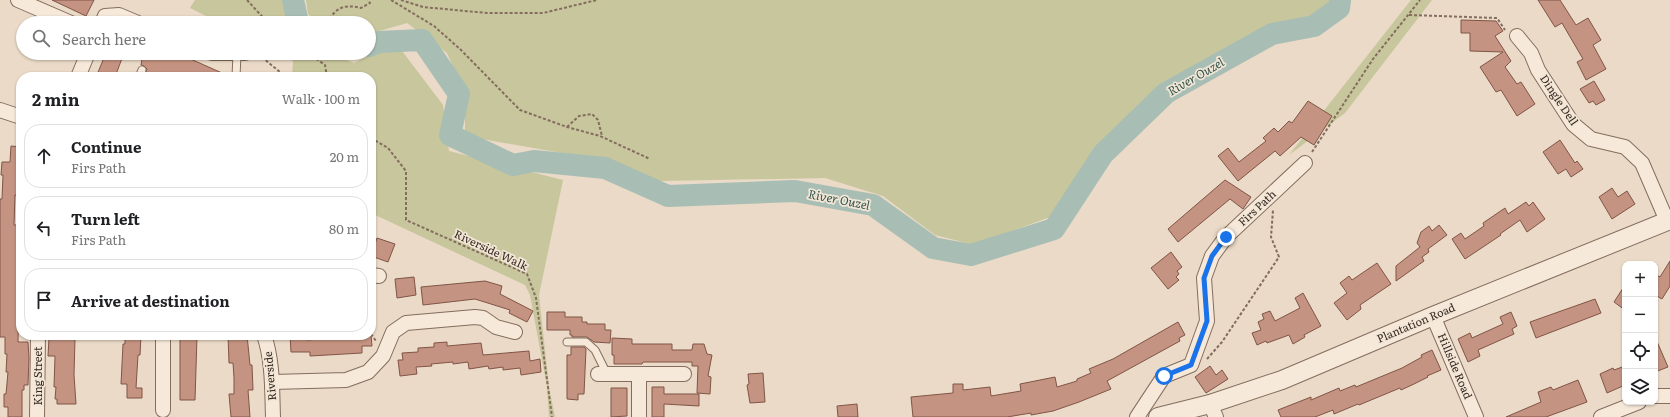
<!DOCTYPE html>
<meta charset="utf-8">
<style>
:root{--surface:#fff;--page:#f2f2f2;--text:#202124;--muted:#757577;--line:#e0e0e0}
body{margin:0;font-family:Literata,serif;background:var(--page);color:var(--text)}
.controls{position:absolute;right:12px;bottom:12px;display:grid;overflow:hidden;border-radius:8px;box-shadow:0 1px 3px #0004}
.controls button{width:36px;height:36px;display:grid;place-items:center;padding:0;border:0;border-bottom:1px solid var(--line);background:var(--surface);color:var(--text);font:20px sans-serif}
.stop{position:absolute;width:12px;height:12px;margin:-9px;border:3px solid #1a73e8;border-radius:50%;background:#fff}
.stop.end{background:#1a73e8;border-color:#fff;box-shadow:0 1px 4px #0008}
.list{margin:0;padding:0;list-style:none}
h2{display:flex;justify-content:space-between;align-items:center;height:52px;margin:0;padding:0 16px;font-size:17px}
h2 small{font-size:13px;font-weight:400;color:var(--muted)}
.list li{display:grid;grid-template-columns:26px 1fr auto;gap:12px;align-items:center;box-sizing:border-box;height:64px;margin:0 8px 8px;padding:0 8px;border:1px solid var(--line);border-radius:16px}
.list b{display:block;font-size:15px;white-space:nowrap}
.list p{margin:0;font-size:13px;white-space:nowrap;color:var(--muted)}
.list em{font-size:13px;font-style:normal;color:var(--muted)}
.icon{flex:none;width:22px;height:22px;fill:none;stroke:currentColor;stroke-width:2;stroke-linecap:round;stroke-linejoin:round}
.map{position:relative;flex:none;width:1670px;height:417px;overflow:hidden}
.search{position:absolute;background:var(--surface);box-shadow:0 1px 3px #0004;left:16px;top:16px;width:360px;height:44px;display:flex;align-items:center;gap:10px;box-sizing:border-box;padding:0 14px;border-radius:22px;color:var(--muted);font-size:15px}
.panel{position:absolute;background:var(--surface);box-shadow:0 1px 3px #0004;left:16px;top:72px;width:360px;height:268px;border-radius:16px}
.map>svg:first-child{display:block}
</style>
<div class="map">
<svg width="1670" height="417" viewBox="0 0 1670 417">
<rect width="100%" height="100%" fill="#eadac7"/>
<g fill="#c7c69c">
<path d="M195,0H285L289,23H220L190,8Z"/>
<path d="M306,0H1335L1334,8L1247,36L1162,89L1100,149L1050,217L974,245L935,235L883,196L825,178L659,181L607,161L465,136V94L447,53L407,23L369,34V23H320L308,14Z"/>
<path d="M1411,0H1432L1345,113L1289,155Z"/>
<path d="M396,43L443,105L449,151L563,180L539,295L549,387L555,417H549L547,387L530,295L525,285L371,213V77H292L293,61L279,53H330L354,63Z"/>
</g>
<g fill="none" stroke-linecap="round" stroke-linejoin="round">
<g stroke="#a8beb4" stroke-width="22">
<path d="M293,0L298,23"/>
<path d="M369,46L379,42L422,40L459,94L450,135L513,165L534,161L605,168L668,196L795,191L873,205L933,248L971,255L1054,229L1103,154L1166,93L1272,34L1314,26L1339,8L1340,0"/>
</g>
</g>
<g fill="#c49381" stroke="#815547">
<path d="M52,0H94L86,16Z"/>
<path d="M1538,0H1560L1576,25L1588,18L1601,40L1593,45L1606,69L1586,80L1577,62L1583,59L1562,23L1555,27Z"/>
<path d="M1461,20L1496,21L1503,31L1495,36L1511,61L1505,67L1517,84L1521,82L1535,104L1517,116L1501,90L1496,92L1480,67L1503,52L1470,51V33H1461Z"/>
<path d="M106,53H124L115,77H96Z"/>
<path d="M143,53H177L231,77H144L147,69L144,66L141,65Z"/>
<path d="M1594,81L1605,100L1596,105L1593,101L1589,103L1580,89Z"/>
<path d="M1308,101L1332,116L1314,145L1301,137L1280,156L1275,151L1238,181L1218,156L1228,148L1239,162L1266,141L1263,138L1274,128L1278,132L1289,121L1292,123Z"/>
<path d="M1560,140L1575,163L1577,161L1583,169L1571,177L1566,169L1558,174L1543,152Z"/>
<path d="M11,146L21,147V196L15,195L14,225H21V293H19L18,342H28L29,358L28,385H24V390H22V417H8V407H4V394H6L8,372H6L7,354H5V337H0V199H2L3,175H1L2,162H10Z"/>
<path d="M1225,180L1251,197L1243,209L1230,199L1178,242L1168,229Z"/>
<path d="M1612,188L1618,197L1627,191L1635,204L1612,219L1599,197Z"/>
<path d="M1526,202L1529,206L1533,202L1545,219L1527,232L1520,220L1500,234L1501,235L1465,259L1452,239L1461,233L1465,239L1484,226L1483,223L1505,208L1508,214Z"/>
<path d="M1439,225L1447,235L1428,249L1429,252L1422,257L1424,261L1396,281V266L1420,247L1417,243L1421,232L1429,226L1432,231Z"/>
<path d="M377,238L395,244L388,262L371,256Z"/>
<path d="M1171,252L1182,267L1177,271L1179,274L1176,277L1179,280L1168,289L1151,268Z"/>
<path d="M1670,261V286L1662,299L1655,295V274L1660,277Z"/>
<path d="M1377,263L1391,284L1360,305L1361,309L1347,320L1334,303L1347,293L1340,283L1349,276L1352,280Z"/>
<path d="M414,277L416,295L397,298L395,279Z"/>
<path d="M485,281L502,286L500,294L533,311L527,322L509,313L510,310L475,299L423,305L421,287Z"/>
<path d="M1625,285V310L1614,302Z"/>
<path d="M1303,293L1321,326L1304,335L1305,337L1293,344L1289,335L1267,343L1266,341L1257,345L1252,333L1261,330L1258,322L1264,319L1262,314L1270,311L1275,321L1300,308L1295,298Z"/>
<path d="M1595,299L1601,313L1536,338L1530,322Z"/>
<path d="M547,312H565V317H582V322H587V324H605V330H611L610,343L594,342L587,337H572V335H570V330H547Z"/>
<path d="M1511,312L1517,326L1512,329L1514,334L1478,350L1480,356L1468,362L1458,339L1470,333L1472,338L1503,324L1500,317Z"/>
<path d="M1178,322L1185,335L1179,338L1180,341L1107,381L1111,389L1079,402L1053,411L1031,415V413L1007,417H913L911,397L953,393V384H963V390L990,387L991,396L1021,391L1020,384L1055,377L1057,387L1077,381V379L1091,373L1089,369L1113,359Z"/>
<path d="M125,335H141L140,355H138L136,388H142V398H127V384H121L123,344H125Z"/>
<path d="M228,335H247L250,365H252L253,390H248L250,417H231L229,394H234V378L233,363H229Z"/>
<path d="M290,335H306L307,340L371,335L372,346H362V353L310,356V352H291Z"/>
<path d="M180,336H197L195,400H180Z"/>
<path d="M1655,337L1668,367L1655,372Z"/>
<path d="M49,338H75L74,375L76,404H57V399H55L56,387H54L55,356H48Z"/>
<path d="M612,338L632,339V344H672V350H692L693,344H704L707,354L712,355L708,376L711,377L710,394L697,393L698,366H692V362H643L642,364H614V355H612Z"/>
<path d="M447,342V346L481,343L483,355L529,351L530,361L540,359L541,372L521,375L520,368L503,370V367L489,369L488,366L469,369L468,362L453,364V362L431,364L432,366L416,367L417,374L400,376L398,360H403L402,353L418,352V348L434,347V343Z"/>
<path d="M571,347H584L586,349L584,394H578V400L567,399V355H571Z"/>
<path d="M1432,350L1441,370L1427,376L1428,377L1414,384L1401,390L1400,388L1359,405L1358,404L1334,414L1333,410L1315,417H1281L1278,410L1311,397V400L1339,388L1340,391L1355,385L1356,387L1402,368L1422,357L1421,355Z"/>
<path d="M1210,366L1216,375L1222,370L1228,379L1206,393L1195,377Z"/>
<path d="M1625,366V385L1607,393L1600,374L1613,368L1614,370Z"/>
<path d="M763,373L765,402L750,403L747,385L749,384L748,374Z"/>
<path d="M1578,380L1587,402L1546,417H1506L1541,402L1538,392L1551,387L1553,390Z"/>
<path d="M652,387H664V394H699V406L664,404V417H652Z"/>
<path d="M611,388H627V416L611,417Z"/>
<path d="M857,404L858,417H838L837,406Z"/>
</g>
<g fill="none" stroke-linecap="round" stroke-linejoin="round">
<g stroke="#846d5e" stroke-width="9">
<g id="service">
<path d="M139,77L142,70"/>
<path d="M236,77L237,54"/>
<path d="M567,342H586L595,350L607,374"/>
</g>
</g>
<g stroke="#846d5e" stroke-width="16">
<g id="minor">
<path d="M18,0L71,23"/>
<path d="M102,23L105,16L119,15L138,23"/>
<path d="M1517,36L1531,53L1538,70L1573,124L1591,139L1625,147L1642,163L1667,221"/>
<path d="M212,53H245"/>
<path d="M78,77L88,53"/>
<path d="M0,110L21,117"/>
<path d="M371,275L379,276"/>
<path d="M1433,316L1476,417"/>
<path d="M163,335V410"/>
<path d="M264,335C273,361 272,390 273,417"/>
<path d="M598,374H684"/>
<path d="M272,382L346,380L368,372L383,356L393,332L406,323L475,317L483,318L496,327L515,332"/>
<path d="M1655,396H1670"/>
<path d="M1210,404L1216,417"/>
<path d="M37,417L38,335"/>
<path d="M639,417V374"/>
<path d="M1137,417L1164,376L1191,365L1207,321L1204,278L1212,256L1226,237L1305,163"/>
<path d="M1601,417L1639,402"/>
</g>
</g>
<g stroke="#846d5e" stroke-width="20">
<path id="tertiary" d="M1158,417L1210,404L1282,380L1433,316L1670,220"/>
</g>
<g stroke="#846d5e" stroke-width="2" stroke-dasharray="3 2" stroke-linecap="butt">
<path d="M247,0L268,23"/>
<path d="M391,0L434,26L460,49L520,110L567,127L600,136L650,159"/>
<path d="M401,0L423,7L487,13H543L597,0"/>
<path d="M1409,15L1497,18L1505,30"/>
<path d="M327,23C336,7 344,4 361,8L370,3L368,0"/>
<path d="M308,53L325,65L327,77"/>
<path d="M258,54L286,77"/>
<path d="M567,127L579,116L592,114L598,120L602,136"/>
<path d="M371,138L388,148L406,171V220L527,274L536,298L552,417"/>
<path d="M1312,152L1373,59L1420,0"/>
<path d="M371,334L376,341"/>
<path d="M1207,359L1222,342L1279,257L1271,237L1273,210"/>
</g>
<use href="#service" stroke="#f6e9da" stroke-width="7"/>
<use href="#minor" stroke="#f6e9da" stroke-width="14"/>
<use href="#tertiary" stroke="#f6e9da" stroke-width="18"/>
</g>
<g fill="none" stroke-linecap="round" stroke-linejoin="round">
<path stroke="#1a73e8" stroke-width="5" d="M1164,376L1191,365L1207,321L1204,278L1212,256L1226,237"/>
</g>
<g text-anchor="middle" stroke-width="3.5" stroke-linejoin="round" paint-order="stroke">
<g font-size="11" fill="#362821" stroke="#f2e6d6">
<text transform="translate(1559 100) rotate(56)" y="4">Dingle Dell</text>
<text transform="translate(1257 208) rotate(-43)" y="4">Firs Path</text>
<text transform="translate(491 250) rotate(25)" y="4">Riverside Walk</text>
<text transform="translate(1416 323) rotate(-23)" y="4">Plantation Road</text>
<text transform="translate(1455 366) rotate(67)" y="4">Hillside Road</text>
<text transform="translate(38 376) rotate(-90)" y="4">King Street</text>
<text transform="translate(270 376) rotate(-95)" y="4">Riverside</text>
</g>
<g font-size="12" font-style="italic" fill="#31544d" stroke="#f2e6d6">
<text transform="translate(1196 77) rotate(-30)" y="4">River Ouzel</text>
<text transform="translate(839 200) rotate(11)" y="4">River Ouzel</text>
</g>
</g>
</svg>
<div class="controls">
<button>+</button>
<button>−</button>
<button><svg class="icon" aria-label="locate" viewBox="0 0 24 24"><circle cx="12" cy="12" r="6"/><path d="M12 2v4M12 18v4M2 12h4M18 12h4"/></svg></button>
<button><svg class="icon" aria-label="layers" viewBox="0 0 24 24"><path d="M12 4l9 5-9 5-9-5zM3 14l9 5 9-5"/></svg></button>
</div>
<div class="stop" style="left:1164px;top:376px"></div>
<div class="stop end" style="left:1226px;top:237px"></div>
<div class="search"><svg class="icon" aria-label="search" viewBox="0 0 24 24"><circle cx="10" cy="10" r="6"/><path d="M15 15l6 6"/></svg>Search here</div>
<section class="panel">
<h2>2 min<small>Walk · 100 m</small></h2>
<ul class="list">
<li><svg class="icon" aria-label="ahead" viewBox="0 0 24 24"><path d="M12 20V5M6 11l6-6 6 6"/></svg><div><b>Continue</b><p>Firs Path</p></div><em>20 m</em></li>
<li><svg class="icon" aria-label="left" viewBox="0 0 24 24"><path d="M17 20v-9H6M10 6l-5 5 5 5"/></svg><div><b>Turn left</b><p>Firs Path</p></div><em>80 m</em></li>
<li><svg class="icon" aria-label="arrive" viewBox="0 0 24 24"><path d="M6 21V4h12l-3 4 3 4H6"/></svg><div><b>Arrive at destination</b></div></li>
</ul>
</section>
</div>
